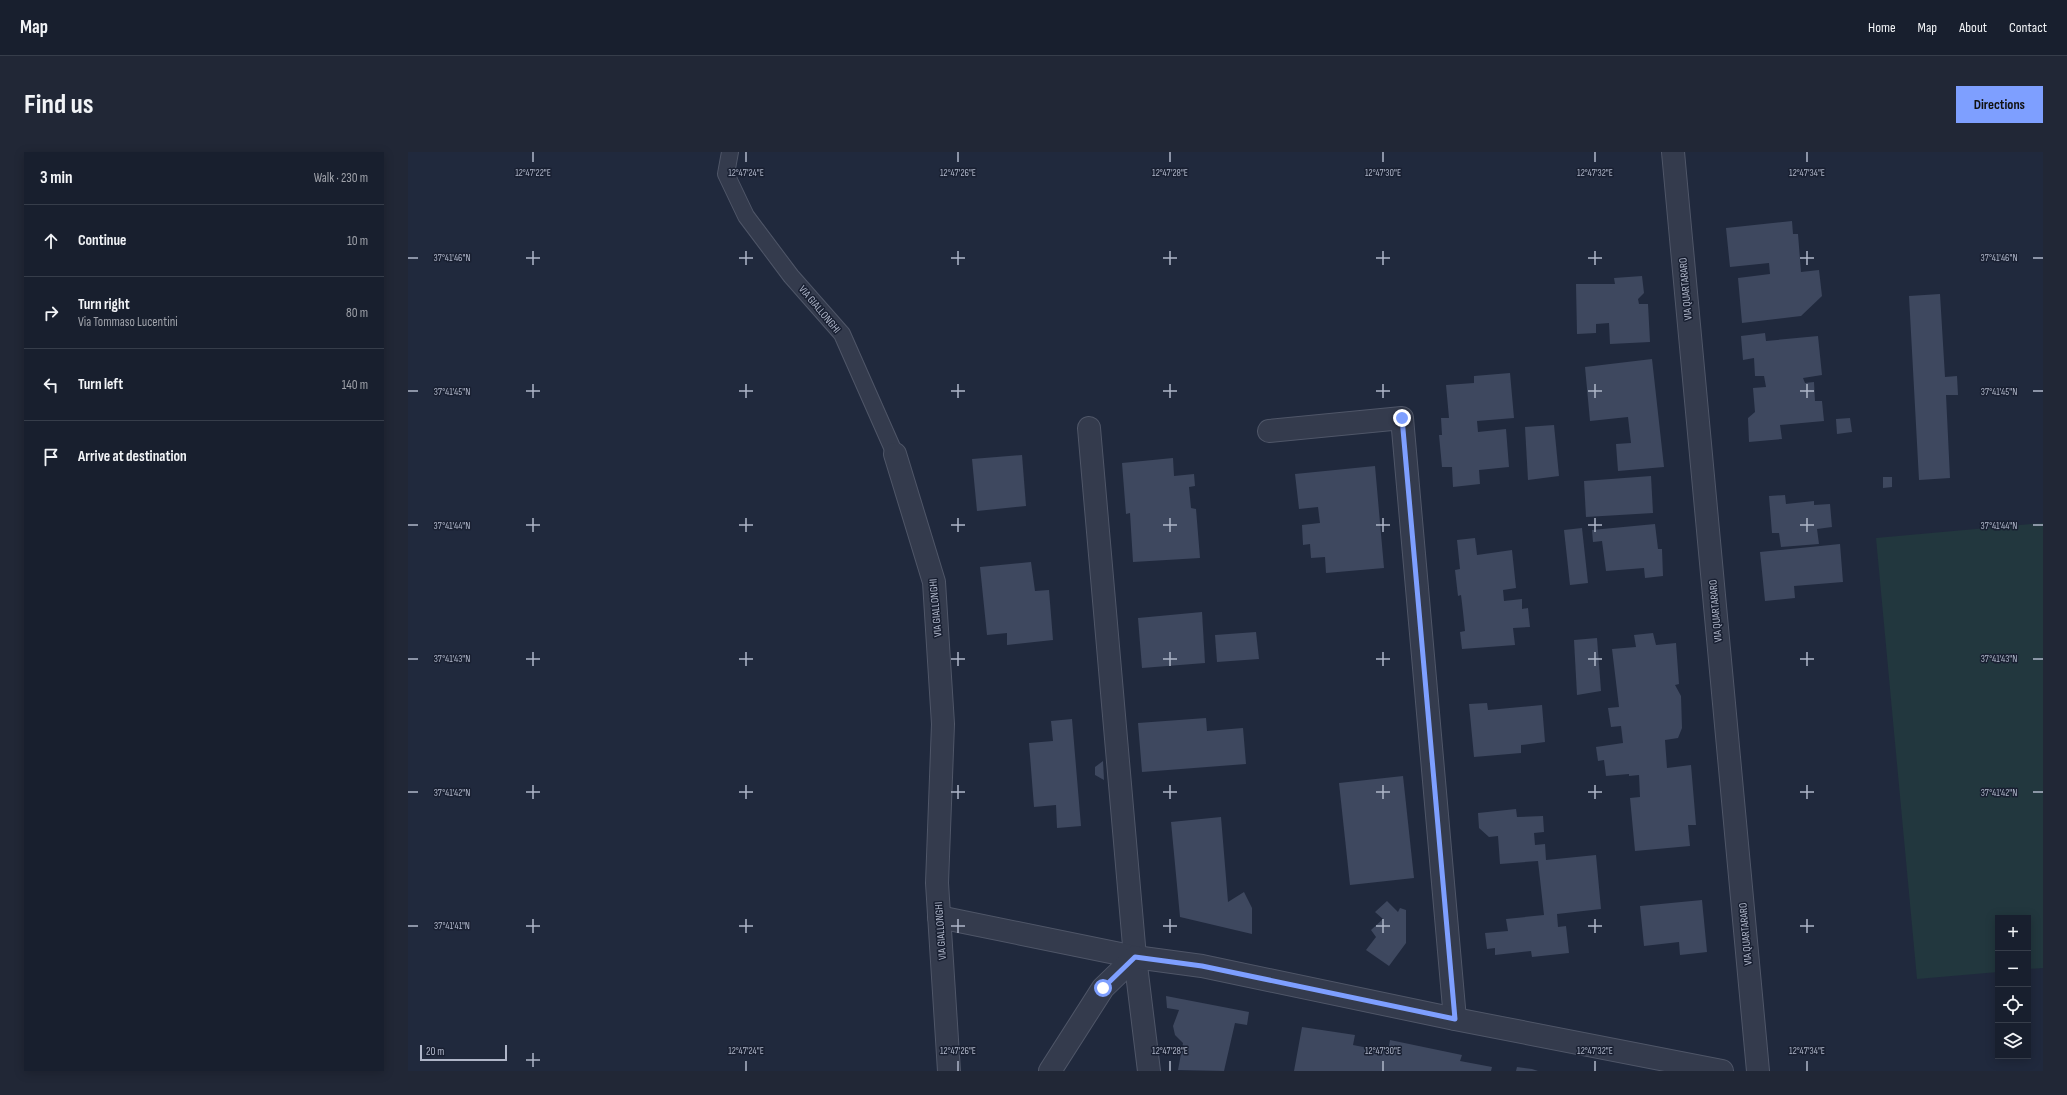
<!DOCTYPE html>
<meta charset="utf-8">
<style>
:root{--surface:#181f2e;--page:#212736;--text:#f1f3f6;--muted:#9fa2aa;--line:#363d4a;--accent:#7e9fff}
body{margin:0;font-family:"Sofia Sans Condensed",sans-serif;background:var(--page);color:var(--text)}
.controls{position:absolute;right:12px;bottom:12px;display:grid;overflow:hidden;border-radius:0px;box-shadow:0 2px 10px #0003}
.controls button{width:36px;height:36px;display:grid;place-items:center;padding:0;border:0;border-bottom:1px solid var(--line);background:var(--surface);color:var(--text);font:20px sans-serif}
.scale{position:absolute;left:12px;bottom:10px;width:87px;box-sizing:border-box;padding-left:4px;border:2px solid #afb6c9;border-top:0;font-size:11px;line-height:14px;white-space:nowrap;color:#afb6c9;-webkit-text-stroke:3px #192032;paint-order:stroke}
.stop{position:absolute;width:12px;height:12px;margin:-9px;border:3px solid #7e9fff;border-radius:50%;background:#fff}
.stop.end{background:#7e9fff;border-color:#fff;box-shadow:0 1px 4px #0008}
.list{margin:0;padding:0;list-style:none}
h2{display:flex;justify-content:space-between;align-items:center;height:52px;margin:0;padding:0 16px;font-size:17px}
h2 small{font-size:13px;font-weight:400;color:var(--muted)}
.list li{display:grid;grid-template-columns:26px 1fr auto;gap:12px;align-items:center;box-sizing:border-box;height:72px;padding:0 16px;border-top:1px solid var(--line)}
.list b{display:block;font-size:15px;white-space:nowrap}
.list p{margin:0;font-size:13px;white-space:nowrap;color:var(--muted)}
.list em{font-size:13px;font-style:normal;color:var(--muted)}
.icon{flex:none;width:22px;height:22px;fill:none;stroke:currentColor;stroke-width:2;stroke-linecap:round;stroke-linejoin:round}
.map{position:relative;flex:none;width:1635px;height:919px;overflow:hidden;border-radius:0px}
header{display:flex;align-items:center;gap:24px;box-sizing:border-box;height:56px;padding:0 20px;background:var(--surface);border-bottom:1px solid var(--line)}
header strong{font-size:19px}
nav{display:flex;gap:22px;margin-inline-start:auto;font-size:14px}
.intro{display:flex;align-items:center;justify-content:space-between;box-sizing:border-box;height:96px;padding:0 24px}
h1{margin:0;font-size:28px}
.button{padding:10px 18px;border-radius:0px;background:var(--accent);color:#111;font-size:14px;font-weight:700}
main{display:flex;gap:24px;padding:0 24px}
aside{flex:1;background:var(--surface);border-radius:0px;box-shadow:0 2px 10px #0003}
.map>svg:first-child{display:block}
</style>
<header>
<strong>Map</strong>
<nav><a>Home</a><a>Map</a><a>About</a><a>Contact</a></nav>
</header>
<div class="intro"><h1>Find us</h1><a class="button">Directions</a></div>
<main>
<aside>
<h2>3 min<small>Walk · 230 m</small></h2>
<ul class="list">
<li><svg class="icon" aria-label="ahead" viewBox="0 0 24 24"><path d="M12 20V5M6 11l6-6 6 6"/></svg><div><b>Continue</b></div><em>10 m</em></li>
<li><svg class="icon" aria-label="right" viewBox="0 0 24 24"><path d="M7 20v-9h11M14 6l5 5-5 5"/></svg><div><b>Turn right</b><p>Via Tommaso Lucentini</p></div><em>80 m</em></li>
<li><svg class="icon" aria-label="left" viewBox="0 0 24 24"><path d="M17 20v-9H6M10 6l-5 5 5 5"/></svg><div><b>Turn left</b></div><em>140 m</em></li>
<li><svg class="icon" aria-label="arrive" viewBox="0 0 24 24"><path d="M6 21V4h12l-3 4 3 4H6"/></svg><div><b>Arrive at destination</b></div></li>
</ul>
</aside>
<div class="map">
<svg width="1635" height="919" viewBox="0 0 1635 919">
<rect width="100%" height="100%" fill="#20293d"/>
<path fill="#22373e" d="M1635,371V816L1620,817V766H1590V820L1509,827L1468,386Z"/>
<g fill="#3e485f">
<path d="M1384,69L1385,82H1390L1393,120L1411,118L1414,144L1393,164L1334,171L1330,126L1362,122L1361,111L1322,115L1318,76Z"/>
<path d="M1234,124L1236,141L1230,147L1231,152H1240L1242,190L1202,192L1201,171L1188,172V181L1169,182L1168,132H1207L1206,126Z"/>
<path d="M1532,142L1537,225L1549,224L1550,243H1538L1542,326L1511,328L1501,144Z"/>
<path d="M1357,181L1358,189L1410,184L1414,223L1395,226L1397,231L1406,230L1407,249H1414L1416,269L1372,273L1374,287L1341,290L1340,266L1347,260L1345,236L1358,235L1356,224H1347L1346,206L1335,208L1333,184Z"/>
<path d="M1244,207L1256,315L1210,319L1208,292L1223,291L1220,265L1182,269L1177,215Z"/>
<path d="M1102,221L1106,266L1069,269L1070,280L1098,277L1101,315L1071,318L1072,332L1045,335L1044,315H1034L1031,283H1034L1033,266H1041L1038,233L1066,231V224Z"/>
<path d="M1442,266L1444,280L1429,282L1428,267Z"/>
<path d="M1146,273L1151,324L1120,328L1117,275Z"/>
<path d="M614,303L618,354L569,359L564,307Z"/>
<path d="M765,306L766,324L786,322L787,334L781,335L783,356L788,357L792,406L725,410L722,361L718,362L714,311Z"/>
<path d="M967,314L976,416L918,421L917,405L903,406L902,392L895,393L894,373L912,371L910,355L891,357L887,322Z"/>
<path d="M1243,324L1245,361L1178,365L1176,329Z"/>
<path d="M1475,325H1484V335L1475,336Z"/>
<path d="M1377,343L1378,352L1406,349V353L1422,352L1424,375L1409,377L1411,392L1373,395L1371,381H1364L1361,344Z"/>
<path d="M1247,372L1250,397H1254L1255,424L1237,426L1236,416L1198,419L1194,389L1185,390L1184,378Z"/>
<path d="M1174,376L1180,431L1162,433L1156,378Z"/>
<path d="M1067,386L1069,403L1104,398L1108,436L1095,438L1096,449L1114,447V457L1120,456L1122,475L1105,476L1107,493L1054,497L1052,480L1057,479L1055,460L1053,443L1050,444L1047,418L1052,417L1049,388Z"/>
<path d="M1432,392L1435,430L1386,434L1387,446L1357,449L1352,400Z"/>
<path d="M623,410L627,439L641,438L645,488L599,493V481L579,483L572,415Z"/>
<path d="M794,460L797,511L734,516L730,466Z"/>
<path d="M848,480L851,507L809,510L807,483Z"/>
<path d="M1245,481L1248,493L1268,491L1271,532L1267,533L1273,544L1274,576L1270,586L1257,588L1259,616L1283,613L1288,673H1280L1282,694L1227,699L1222,646L1232,645L1231,623L1221,624V622L1198,624L1196,608L1190,609L1188,595L1215,591L1213,574L1203,575L1200,556L1211,555L1204,497L1228,495L1226,483Z"/>
<path d="M1189,486L1193,539L1169,543L1166,488Z"/>
<path d="M1079,551L1080,558L1134,553L1137,590L1113,593V601L1066,605L1061,552Z"/>
<path d="M798,566L799,579L835,576L838,612L734,620L730,571Z"/>
<path d="M664,567L673,674L649,676L648,653L626,655L621,591L645,589L643,569Z"/>
<path d="M695,609L696,628L687,623V615Z"/>
<path d="M995,624L1006,726L942,733L931,631Z"/>
<path d="M1108,657L1109,665L1135,664L1136,680L1126,681L1127,693L1137,692L1138,708L1188,703L1193,757L1149,762L1150,775L1158,774L1161,801L1124,805L1123,799L1087,803V796L1079,797L1077,781L1100,779L1098,767L1136,763L1130,709L1092,712L1090,684L1081,685L1071,676L1070,661Z"/>
<path d="M813,665L820,750L836,740L844,756V782L772,765L763,670Z"/>
<path d="M1294,748L1299,800L1272,803L1271,790L1236,794L1232,754Z"/>
<path d="M979,749L990,760L992,756L998,758V791L981,814L958,798L968,785L963,778L975,767L967,760Z"/>
<path d="M758,844L841,860L839,873L827,871L816,919L770,918L775,891L767,883L765,874L771,858L759,856Z"/>
<path d="M894,875L947,883L945,893L980,900L982,888L1054,903L1052,909L1084,915L1083,919H886Z"/>
<path d="M1109,915L1124,917L1130,919H1108Z"/>
</g>
<g fill="none" stroke-linecap="round" stroke-linejoin="round">
<g stroke="#4f5668" stroke-width="18">
<path id="lane" d="M322,0L318,22L338,64L383,124L434,182L487,302"/>
</g>
<g stroke="#4f5668" stroke-width="24">
<g id="street">
<path d="M1265,0L1350,919"/>
<path d="M681,276L727,805L741,919"/>
<path d="M861,279L994,266L1047,867"/>
<path d="M487,302L526,430L535,572L529,731L541,919"/>
<path d="M531,765L727,805L794,814L1047,867L1314,919"/>
<path d="M642,919L695,836L727,805"/>
</g>
</g>
<use href="#lane" stroke="#343b4d" stroke-width="16"/>
<use href="#street" stroke="#343b4d" stroke-width="22"/>
</g>
<g fill="none" stroke-linecap="round" stroke-linejoin="round">
<path stroke="#7e9fff" stroke-width="5" d="M695,836L727,805L794,814L1047,867L994,266"/>
</g>
<path fill="none" stroke="#afb6c9" stroke-width="1.5" d="M125,0V10M338,0V10M550,0V10M762,0V10M975,0V10M1187,0V10M1399,0V10M125,99V113M338,99V113M550,99V113M762,99V113M975,99V113M1187,99V113M1399,99V113M0,106H10M118,106H132M331,106H345M543,106H557M755,106H769M968,106H982M1180,106H1194M1392,106H1406M1625,106H1635M125,232V246M338,232V246M550,232V246M762,232V246M975,232V246M1187,232V246M1399,232V246M0,239H10M118,239H132M331,239H345M543,239H557M755,239H769M968,239H982M1180,239H1194M1392,239H1406M1625,239H1635M125,366V380M338,366V380M550,366V380M762,366V380M975,366V380M1187,366V380M1399,366V380M0,373H10M118,373H132M331,373H345M543,373H557M755,373H769M968,373H982M1180,373H1194M1392,373H1406M1625,373H1635M125,500V514M338,500V514M550,500V514M762,500V514M975,500V514M1187,500V514M1399,500V514M0,507H10M118,507H132M331,507H345M543,507H557M755,507H769M968,507H982M1180,507H1194M1392,507H1406M1625,507H1635M125,633V647M338,633V647M550,633V647M762,633V647M975,633V647M1187,633V647M1399,633V647M0,640H10M118,640H132M331,640H345M543,640H557M755,640H769M968,640H982M1180,640H1194M1392,640H1406M1625,640H1635M125,767V781M338,767V781M550,767V781M762,767V781M975,767V781M1187,767V781M1399,767V781M0,774H10M118,774H132M331,774H345M543,774H557M755,774H769M968,774H982M1180,774H1194M1392,774H1406M125,901V915M118,908H132M338,909V919M550,909V919M762,909V919M975,909V919M1187,909V919M1399,909V919"/>
<g text-anchor="middle" stroke-width="3" stroke-linejoin="round" paint-order="stroke">
<g font-size="11" fill="#afb6c9" stroke="#192032">
<text transform="translate(1277 137) rotate(-95)" y="4">VIA QUARTARARO</text>
<text transform="translate(412 157) rotate(50)" y="4">VIA GIALLONGHI</text>
<text transform="translate(527 456) rotate(-95)" y="4">VIA GIALLONGHI</text>
<text transform="translate(1307 459) rotate(-95)" y="4">VIA QUARTARARO</text>
<text transform="translate(532 779) rotate(-94)" y="4">VIA GIALLONGHI</text>
<text transform="translate(1337 782) rotate(-95)" y="4">VIA QUARTARARO</text>
</g>
</g>
<g font-size="10" text-anchor="middle" fill="#afb6c9" stroke="#192032" stroke-width="3" stroke-linejoin="round" paint-order="stroke">
<text x="125" y="24">12°47'22"E</text>
<text x="338" y="24">12°47'24"E</text>
<text x="550" y="24">12°47'26"E</text>
<text x="762" y="24">12°47'28"E</text>
<text x="975" y="24">12°47'30"E</text>
<text x="1187" y="24">12°47'32"E</text>
<text x="1399" y="24">12°47'34"E</text>
<text x="44" y="109">37°41'46"N</text>
<text x="1591" y="109">37°41'46"N</text>
<text x="44" y="243">37°41'45"N</text>
<text x="1591" y="243">37°41'45"N</text>
<text x="44" y="377">37°41'44"N</text>
<text x="1591" y="377">37°41'44"N</text>
<text x="44" y="510">37°41'43"N</text>
<text x="1591" y="510">37°41'43"N</text>
<text x="44" y="644">37°41'42"N</text>
<text x="1591" y="644">37°41'42"N</text>
<text x="44" y="777">37°41'41"N</text>
<text x="338" y="902">12°47'24"E</text>
<text x="550" y="902">12°47'26"E</text>
<text x="762" y="902">12°47'28"E</text>
<text x="975" y="902">12°47'30"E</text>
<text x="1187" y="902">12°47'32"E</text>
<text x="1399" y="902">12°47'34"E</text>
</g>
</svg>
<div class="controls">
<button>+</button>
<button>−</button>
<button><svg class="icon" aria-label="locate" viewBox="0 0 24 24"><circle cx="12" cy="12" r="6"/><path d="M12 2v4M12 18v4M2 12h4M18 12h4"/></svg></button>
<button><svg class="icon" aria-label="layers" viewBox="0 0 24 24"><path d="M12 4l9 5-9 5-9-5zM3 14l9 5 9-5"/></svg></button>
</div>
<div class="scale">20 m</div>
<div class="stop" style="left:695px;top:836px"></div>
<div class="stop end" style="left:994px;top:266px"></div>
</div>
</main>
